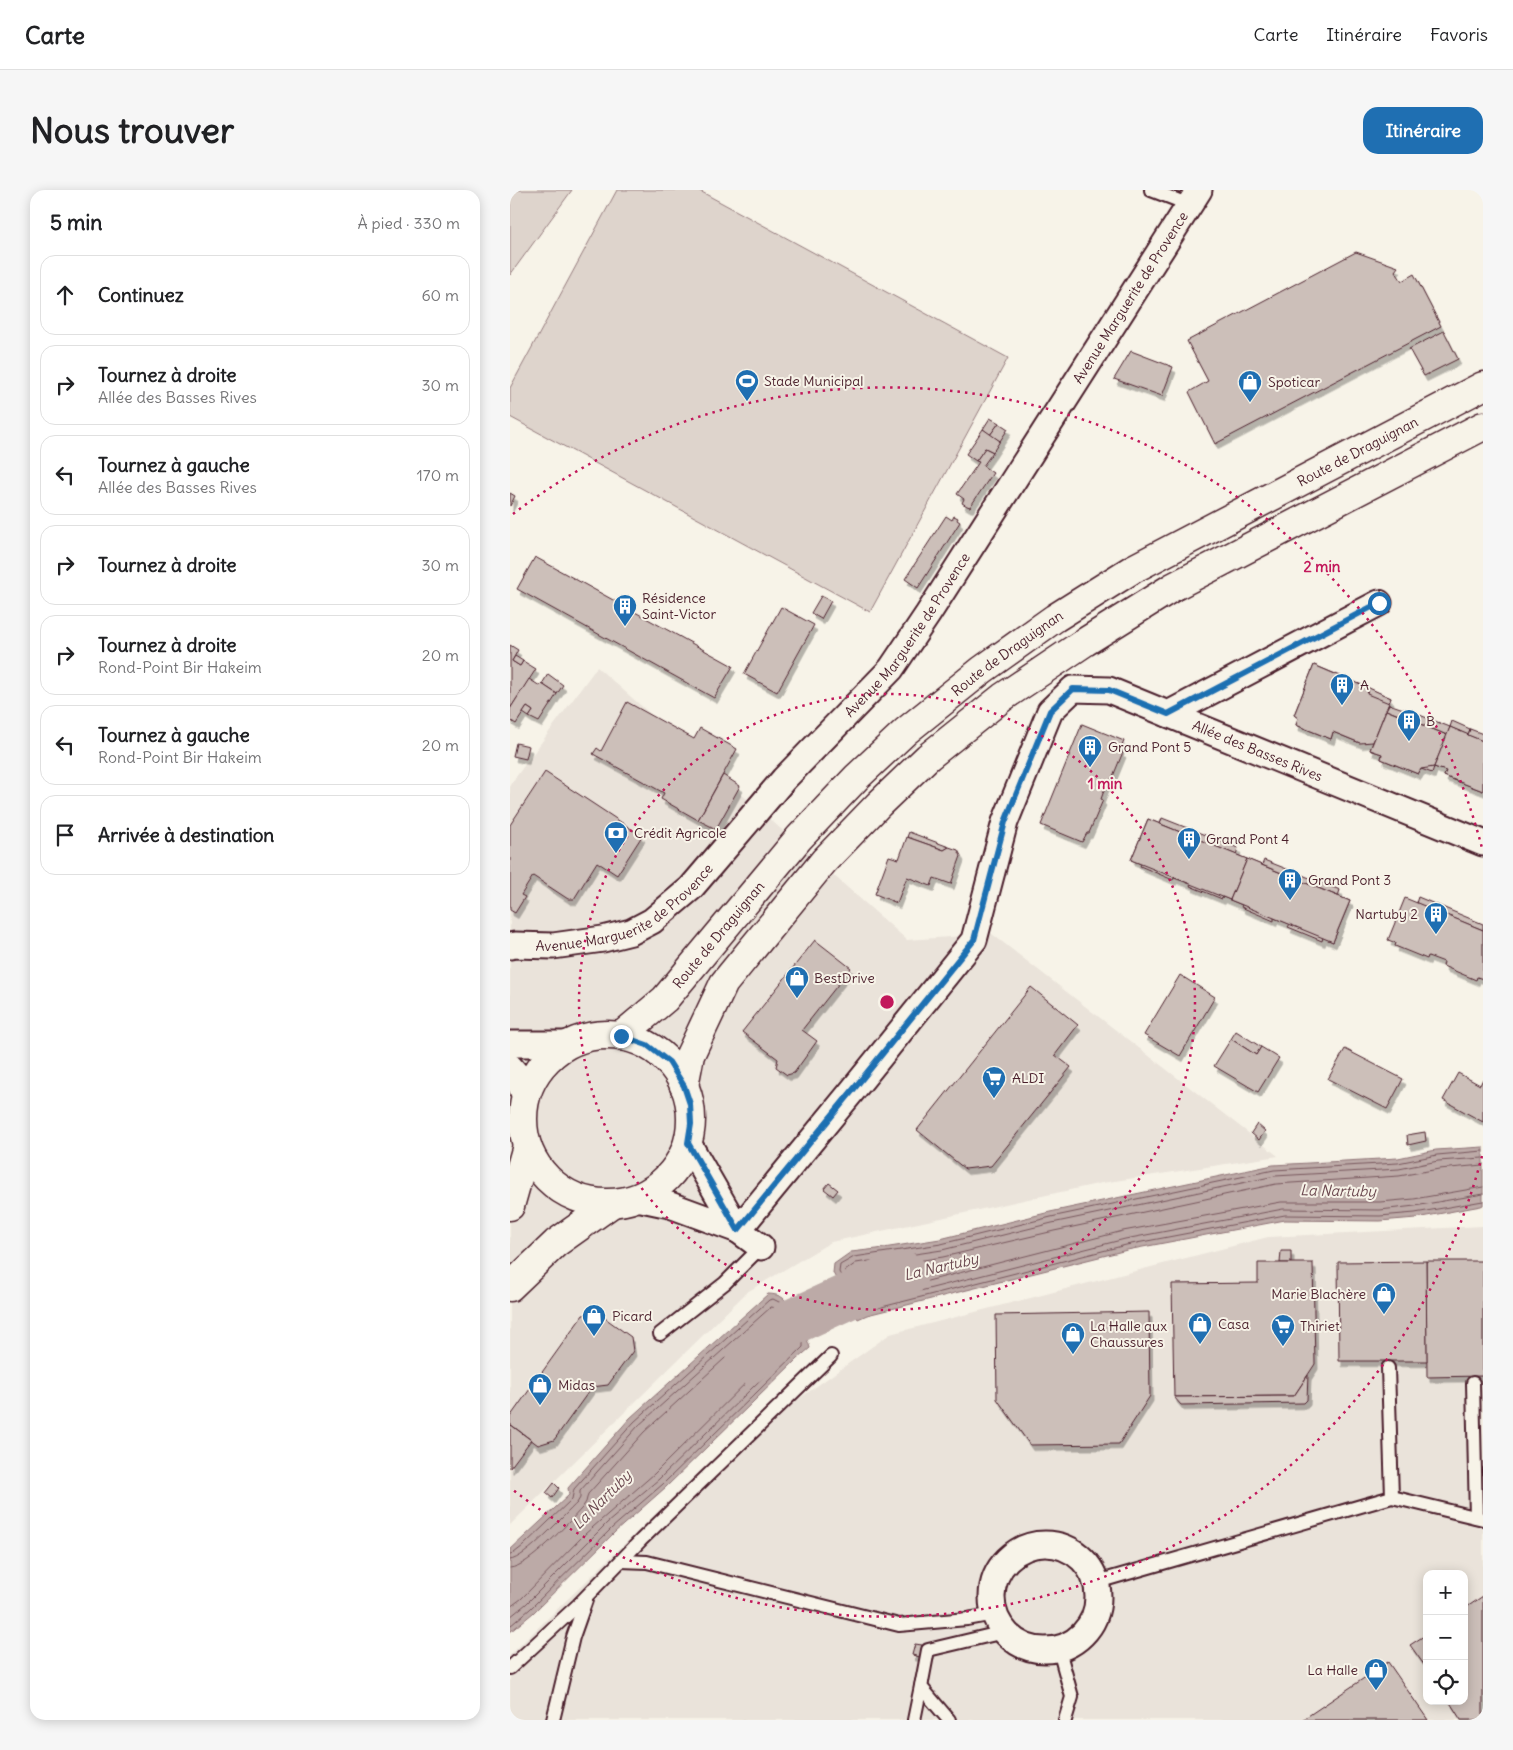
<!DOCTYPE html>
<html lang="fr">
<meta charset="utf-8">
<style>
:root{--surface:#fff;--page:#f6f6f6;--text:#202124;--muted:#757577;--line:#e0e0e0;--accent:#1f6fb2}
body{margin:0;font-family:Delius,sans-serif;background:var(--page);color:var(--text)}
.controls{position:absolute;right:15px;bottom:15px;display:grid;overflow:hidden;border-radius:10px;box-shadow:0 2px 12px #0003}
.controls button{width:45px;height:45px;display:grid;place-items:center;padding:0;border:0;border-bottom:1px solid var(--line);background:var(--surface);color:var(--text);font:25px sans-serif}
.stop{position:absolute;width:15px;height:15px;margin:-11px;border:4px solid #1f6fb2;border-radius:50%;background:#fff}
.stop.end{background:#1f6fb2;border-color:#fff;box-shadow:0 1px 5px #0008}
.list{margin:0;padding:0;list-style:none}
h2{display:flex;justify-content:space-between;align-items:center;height:65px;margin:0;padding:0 20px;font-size:21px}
h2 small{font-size:16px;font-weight:400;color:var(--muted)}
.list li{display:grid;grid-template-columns:32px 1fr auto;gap:15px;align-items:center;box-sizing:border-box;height:80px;margin:0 10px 10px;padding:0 10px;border:1px solid var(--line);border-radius:15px}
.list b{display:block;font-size:19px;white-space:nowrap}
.list p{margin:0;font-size:16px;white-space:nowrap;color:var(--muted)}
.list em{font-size:16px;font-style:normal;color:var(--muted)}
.icon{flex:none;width:28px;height:28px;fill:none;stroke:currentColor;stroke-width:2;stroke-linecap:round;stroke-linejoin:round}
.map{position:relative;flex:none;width:973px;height:1530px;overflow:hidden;border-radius:15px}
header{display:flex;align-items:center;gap:30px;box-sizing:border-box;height:70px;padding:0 25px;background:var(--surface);border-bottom:1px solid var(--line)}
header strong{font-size:24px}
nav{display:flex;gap:28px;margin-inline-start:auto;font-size:18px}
.intro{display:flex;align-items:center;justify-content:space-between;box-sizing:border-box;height:120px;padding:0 30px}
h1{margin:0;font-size:35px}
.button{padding:12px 22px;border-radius:15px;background:var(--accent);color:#fff;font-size:18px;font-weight:700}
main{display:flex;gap:30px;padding:0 30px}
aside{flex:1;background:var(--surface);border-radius:15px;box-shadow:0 2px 12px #0003}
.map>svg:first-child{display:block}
</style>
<header>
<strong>Carte</strong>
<nav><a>Carte</a><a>Itinéraire</a><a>Favoris</a></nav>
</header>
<div class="intro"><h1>Nous trouver</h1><a class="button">Itinéraire</a></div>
<main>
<aside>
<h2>5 min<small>À pied · 330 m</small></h2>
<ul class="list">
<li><svg class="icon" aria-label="ahead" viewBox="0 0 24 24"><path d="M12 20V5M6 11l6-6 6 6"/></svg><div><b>Continuez</b></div><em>60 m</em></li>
<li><svg class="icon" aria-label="right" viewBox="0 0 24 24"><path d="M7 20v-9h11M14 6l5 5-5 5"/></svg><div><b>Tournez à droite</b><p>Allée des Basses Rives</p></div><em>30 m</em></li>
<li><svg class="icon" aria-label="left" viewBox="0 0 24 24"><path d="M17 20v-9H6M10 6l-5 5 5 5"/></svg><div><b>Tournez à gauche</b><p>Allée des Basses Rives</p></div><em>170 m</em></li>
<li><svg class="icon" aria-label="right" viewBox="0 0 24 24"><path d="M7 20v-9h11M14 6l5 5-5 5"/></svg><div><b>Tournez à droite</b></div><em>30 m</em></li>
<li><svg class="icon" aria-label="right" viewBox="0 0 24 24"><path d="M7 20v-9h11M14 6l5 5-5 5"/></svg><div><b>Tournez à droite</b><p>Rond-Point Bir Hakeim</p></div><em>20 m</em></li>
<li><svg class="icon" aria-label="left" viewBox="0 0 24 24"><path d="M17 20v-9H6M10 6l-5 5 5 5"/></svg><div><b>Tournez à gauche</b><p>Rond-Point Bir Hakeim</p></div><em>20 m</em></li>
<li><svg class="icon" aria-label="arrive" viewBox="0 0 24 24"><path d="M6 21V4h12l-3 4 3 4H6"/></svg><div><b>Arrivée à destination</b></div></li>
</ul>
</aside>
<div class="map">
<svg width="973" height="1530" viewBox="0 0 973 1530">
<defs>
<filter id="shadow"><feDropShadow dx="3" dy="5.5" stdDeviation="0" flood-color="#0004"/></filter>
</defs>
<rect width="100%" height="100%" fill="#f7f3e8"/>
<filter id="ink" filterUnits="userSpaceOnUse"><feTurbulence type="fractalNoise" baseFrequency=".02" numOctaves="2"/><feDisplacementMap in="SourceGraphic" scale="10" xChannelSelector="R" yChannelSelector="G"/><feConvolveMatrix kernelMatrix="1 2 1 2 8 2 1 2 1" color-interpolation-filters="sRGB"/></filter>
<g filter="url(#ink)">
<g fill="#eae3da" fill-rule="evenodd">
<path d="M87,477L397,750L482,744L768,966L592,993L321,1052L237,1102L0,1335V595Z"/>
<path d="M973,1036V1530H0V1465L197,1274L380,1144L758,1047ZM917,1384H954V1511H917Z"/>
</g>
<g fill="#ded4cc" stroke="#947a7c">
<path d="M0,0H62L0,85Z"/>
<path d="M107,0H188L498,168L360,422L0,227V198Z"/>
</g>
<g fill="#bcaaa7" stroke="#8e7275">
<path d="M973,957V1015L971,1016L906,1028L870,1031L775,1030L617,1060L357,1125L348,1129L323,1083L324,1074L341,1062L367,1059L430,1049L540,1022L763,975L888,968L926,960Z"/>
<path d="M258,1104C263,1104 269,1105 273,1108C280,1113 298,1149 300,1158L287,1169L156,1297L105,1342L23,1423L0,1442V1360L59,1305L58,1298L120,1228Z"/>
</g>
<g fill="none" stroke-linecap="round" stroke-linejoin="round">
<g stroke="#78575d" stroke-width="1">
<path d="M973,961L927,965L888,973L764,980L541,1027L431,1054L344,1067L330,1075L329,1082L349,1120L352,1122L616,1055L716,1036L775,1025L870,1026L905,1023L973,1011"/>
<path d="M973,968L928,971L889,979L765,986L542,1033L432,1060L346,1073L335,1081L352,1113L359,1114L615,1049L773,1019L870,1020L905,1016L973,1004"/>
<path d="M973,975L929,979L889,986L766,994L544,1041L433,1067L348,1080L345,1084L357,1105L359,1106L613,1041L771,1012H870L904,1009L973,997"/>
<path d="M0,1364L4,1363L13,1356L62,1309L64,1299L124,1232L259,1110L263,1109L271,1113L293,1152V1157L153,1294L102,1338L20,1419L0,1436"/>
<path d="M0,1370C15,1369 54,1325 67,1313L70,1308V1301L128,1236L261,1117L267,1118L286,1152V1155L149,1289L97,1333L16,1414L0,1427"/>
<path d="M0,1378C19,1377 58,1333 72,1318L76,1312L78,1304L134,1242L260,1127L263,1128L277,1151L276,1153L144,1284L75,1344L11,1409L0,1417"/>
</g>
<path stroke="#bcaaa7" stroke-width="46" d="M238,1171L282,1132L376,1089L395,1085"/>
</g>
<g fill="#ccbfb9" stroke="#4a1f2b" filter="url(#shadow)">
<path d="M846,62L888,77L885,81L892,91L904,84L931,136L705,254L679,202L698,191L677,151Z"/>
<path d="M934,141L948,169L914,186L899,159Z"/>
<path d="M621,161L663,177L652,206L604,189Z"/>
<path d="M480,228L489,233L480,245L473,239Z"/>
<path d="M489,233L498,239L490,251L480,245Z"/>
<path d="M473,239L490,251L483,262L475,258L466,271L456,264Z"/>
<path d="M475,258L483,262L473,276L483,283L460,317L457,316L452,313L454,309L447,304L469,272L466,271Z"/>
<path d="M0,303L5,306L0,316Z"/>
<path d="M436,326L442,330L444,326L448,328L447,330L450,332L408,398L395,389Z"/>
<path d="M25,367L223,476L204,508L7,399Z"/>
<path d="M311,406L321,411L311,429L301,423Z"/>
<path d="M271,417L304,435L267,502L234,484Z"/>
<path d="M0,455L8,460L2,471L10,476L13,471L26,479L0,519Z"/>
<path d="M5,466L13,471L10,476L2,471Z"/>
<path d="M804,475L859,498L857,504L879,513L876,520L937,545L940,537L973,551V601L934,586L936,581L924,577L922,583L911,579L908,584L871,569L872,564L860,560L863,552L852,548L850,553L823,542L821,549L786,535L788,528L784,525Z"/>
<path d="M804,475L881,508L863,552L850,553L823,542L821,549L786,535L788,528L784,525Z"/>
<path d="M38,484L53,495L47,504L32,494Z"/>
<path d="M19,489L30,496L32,494L47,504L29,532L19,527L23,521L17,517L6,534L0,530V519Z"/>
<path d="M859,498L881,508L879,513L857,504Z"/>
<path d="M117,512L184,549L190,538L227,559L188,630L151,609L154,603L83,564L87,558L91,561Z"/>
<path d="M879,514L902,522L899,529L876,520Z"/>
<path d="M17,517L23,521L19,527L13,523Z"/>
<path d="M876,520L937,545L924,577L911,579L908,584L871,569L872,564L860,560Z"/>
<path d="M902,522L940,537L937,545L899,529Z"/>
<path d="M942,531L960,539L958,545L940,537Z"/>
<path d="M572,534L614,551L610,561L613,562L599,596L596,595L591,609L593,610L579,643H577L572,652L531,635Z"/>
<path d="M940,537L973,551V601L934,586L936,581L924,577Z"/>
<path d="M960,539L973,544V551L958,545Z"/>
<path d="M6,553L19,556L16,569L3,566Z"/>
<path d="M35,582L132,646L107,685L87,672L64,709H58L23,686L11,705L15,707L5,723L0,720V635Z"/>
<path d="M213,585L230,596L206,639L188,630Z"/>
<path d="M652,628L728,658L726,665L650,634Z"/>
<path d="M638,629L840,711L823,752L813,747L812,751L778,737L780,734L764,728V731L731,717L732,715L713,707L712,709L680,696L681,694L664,688L663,690L630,676L631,674L621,670Z"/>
<path d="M638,629L737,669L720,710L621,670Z"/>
<path d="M399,642L439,657L434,660L397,647Z"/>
<path d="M397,647L434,660L439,657L448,660L451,666L441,694L424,688L421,696L397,687L387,713L365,704L379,666L389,669Z"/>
<path d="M737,669L840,711L823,752L720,710Z"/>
<path d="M754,670L830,700L828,706L752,675Z"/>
<path d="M908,707L973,734V740L906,713Z"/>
<path d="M895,708L973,740V789L967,787L966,790L933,776L934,772L918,766L917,769L885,756L886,753L878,750Z"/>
<path d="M305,750L341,778L292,840L307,851L284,883L277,885L266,877L268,869L232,842Z"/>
<path d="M670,785L705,807L670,866L634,845Z"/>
<path d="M521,797L568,835L545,865L561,877L481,976L455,979L407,940Z"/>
<path d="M726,841L751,857L746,865L721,849Z"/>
<path d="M721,849L746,865L751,857L769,868L748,902L704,876Z"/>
<path d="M835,859L893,889L877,919L818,889Z"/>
<path d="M948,883L970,895L973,889V932L933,910Z"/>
<path d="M747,934L755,941L749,950L741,943Z"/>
<path d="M915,942L916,951L898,955L897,945Z"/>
<path d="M319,993L328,1000L323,1006L314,999Z"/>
<path d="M771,1061H781V1073H770Z"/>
<path d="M916,1071H973V1186L917,1187Z"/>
<path d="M916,1071L917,1171H829L828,1072Z"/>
<path d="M748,1073H803L805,1174L784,1206L664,1207L662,1094L748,1093Z"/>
<path d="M639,1122L640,1206L609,1254L520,1255L487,1209L486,1125Z"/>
<path d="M88,1123L121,1147L123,1161L98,1195L82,1197L44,1250L28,1255L0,1234V1227L73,1125Z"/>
<path d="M798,1185L797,1210L794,1213L671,1215L664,1207L784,1206Z"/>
<path d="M1,1235L21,1250L0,1278V1237Z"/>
<path d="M44,1293L49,1298L42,1308L36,1303Z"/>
<path d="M973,1406V1530H951L939,1511H954V1419Z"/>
<path d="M917,1444V1479L900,1455Z"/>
<path d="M405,1454L412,1455L410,1467L402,1465Z"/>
<path d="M878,1472L918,1530H792Z"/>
</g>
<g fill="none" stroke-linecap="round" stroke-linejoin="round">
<g stroke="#4a1f2b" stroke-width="16">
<g id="service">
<path d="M641,0L680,15"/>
<path d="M150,1144L215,1093L251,1057"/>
<path d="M878,1178L882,1307"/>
<path d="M963,1193L966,1327"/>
<path d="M111,1371L137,1372L389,1435L457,1429L484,1424"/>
<path d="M587,1392L882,1307L973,1329"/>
<path d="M549,1460L562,1507L555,1530"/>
<path d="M0,1478L68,1415L131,1350L321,1166"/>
<path d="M43,1530L63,1447L76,1410"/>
<path d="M404,1530L412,1491"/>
<path d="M439,1530L411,1497L418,1460L494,1442"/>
</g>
</g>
<g stroke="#4a1f2b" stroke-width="29">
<g id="minor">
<path d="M658,524L869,413"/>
<path id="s1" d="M0,756L5,755L43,756L93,749L121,742L142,731L181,698L274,589L381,479L418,424L689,0"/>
<path d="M0,854H59"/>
<path d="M0,877L6,884L15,907"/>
<path d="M178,953L228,1040"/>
<path d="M127,1008L160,1015L228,1040L251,1057"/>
<path id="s2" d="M228,1040L343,900L464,750L495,632L540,521L563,499L599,500L973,653"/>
<circle cx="535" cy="1407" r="53"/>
</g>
</g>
<g stroke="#4a1f2b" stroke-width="31">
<g id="primary">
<circle cx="97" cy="929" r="84"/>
<path id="s3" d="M111,846L155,809L289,648L347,587L396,541L472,480L545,428L623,379L973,196"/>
<path d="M174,896L180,865L214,793L314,671L369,614L418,567L493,507L575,452L663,397L973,236"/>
<path d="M0,1016L17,956"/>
<path d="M0,1097L46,1053L101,1014"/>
</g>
</g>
<use href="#service" stroke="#f7f3e8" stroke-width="12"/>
<use href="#minor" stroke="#f7f3e8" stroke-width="25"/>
<use href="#primary" stroke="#f7f3e8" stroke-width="28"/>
</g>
</g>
<g fill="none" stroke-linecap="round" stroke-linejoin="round" filter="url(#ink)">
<path stroke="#1f6fb2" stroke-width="6" d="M111,846L137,855L159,872L174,896L180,914L181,934L178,953L228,1040L343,900L464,750L495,632L540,521L563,499L599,500L658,524L869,413"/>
</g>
<g fill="none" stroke="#c2185b" stroke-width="2.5" stroke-dasharray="2.5 5">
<circle cx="377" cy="812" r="308"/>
<path d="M972 966A615 615 0 0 1 3 1300M3 324A615 615 0 0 1 972 658"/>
</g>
<defs>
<g id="stadium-pin" transform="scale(1.25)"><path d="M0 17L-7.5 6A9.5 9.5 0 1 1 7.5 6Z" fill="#1f6fb2" stroke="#f7f3e8"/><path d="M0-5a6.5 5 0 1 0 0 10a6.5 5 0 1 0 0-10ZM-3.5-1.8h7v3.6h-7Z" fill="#fff"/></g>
<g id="shop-pin" transform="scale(1.25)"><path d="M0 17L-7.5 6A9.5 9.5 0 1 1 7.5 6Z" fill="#1f6fb2" stroke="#f7f3e8"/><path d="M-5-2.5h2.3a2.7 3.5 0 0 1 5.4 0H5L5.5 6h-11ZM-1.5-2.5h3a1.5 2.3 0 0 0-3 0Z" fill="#fff"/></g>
<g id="building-pin" transform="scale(1.25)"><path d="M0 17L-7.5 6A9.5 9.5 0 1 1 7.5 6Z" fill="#1f6fb2" stroke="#f7f3e8"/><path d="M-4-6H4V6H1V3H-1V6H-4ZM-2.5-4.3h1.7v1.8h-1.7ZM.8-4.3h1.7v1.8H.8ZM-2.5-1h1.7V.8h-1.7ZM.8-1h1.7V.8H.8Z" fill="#fff"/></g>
<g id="bank-pin" transform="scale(1.25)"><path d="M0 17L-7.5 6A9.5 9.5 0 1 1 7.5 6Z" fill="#1f6fb2" stroke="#f7f3e8"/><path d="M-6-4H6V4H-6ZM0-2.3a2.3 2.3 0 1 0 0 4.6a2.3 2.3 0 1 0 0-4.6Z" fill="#fff"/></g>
<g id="supermarket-pin" transform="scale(1.25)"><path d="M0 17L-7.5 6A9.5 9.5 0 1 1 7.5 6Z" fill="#1f6fb2" stroke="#f7f3e8"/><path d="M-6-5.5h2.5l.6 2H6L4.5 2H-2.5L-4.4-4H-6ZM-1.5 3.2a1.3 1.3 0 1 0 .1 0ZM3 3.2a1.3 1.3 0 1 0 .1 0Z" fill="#fff"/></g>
</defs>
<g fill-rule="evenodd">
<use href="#stadium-pin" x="237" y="191"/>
<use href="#shop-pin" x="740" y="192"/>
<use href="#building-pin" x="115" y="416"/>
<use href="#building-pin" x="832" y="495"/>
<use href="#building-pin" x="899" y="531"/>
<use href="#building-pin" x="580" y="557"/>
<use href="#bank-pin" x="106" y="643"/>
<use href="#building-pin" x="679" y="649"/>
<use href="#building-pin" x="780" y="690"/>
<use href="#building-pin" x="926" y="724"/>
<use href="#shop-pin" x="287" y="788"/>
<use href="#supermarket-pin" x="484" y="888"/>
<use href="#shop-pin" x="874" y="1104"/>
<use href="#shop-pin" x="84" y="1126"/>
<use href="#shop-pin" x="690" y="1134"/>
<use href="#supermarket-pin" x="773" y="1136"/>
<use href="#shop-pin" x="563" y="1144"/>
<use href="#shop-pin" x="30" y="1195"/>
<use href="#shop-pin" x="866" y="1480"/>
</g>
<g text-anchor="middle" stroke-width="4" stroke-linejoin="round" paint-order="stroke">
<g font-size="14" fill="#4a1f2b" stroke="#f7f3e8">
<text dy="5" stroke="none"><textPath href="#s1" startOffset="936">Avenue Marguerite de Provence</textPath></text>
<text dy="5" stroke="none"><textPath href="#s3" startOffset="951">Route de Draguignan</textPath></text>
<text dy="5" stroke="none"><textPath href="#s1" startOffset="531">Avenue Marguerite de Provence</textPath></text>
<text dy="5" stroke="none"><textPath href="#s3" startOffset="546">Route de Draguignan</textPath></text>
<text dy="5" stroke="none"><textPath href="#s2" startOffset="844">Allée des Basses Rives</textPath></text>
<text dy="5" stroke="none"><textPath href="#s1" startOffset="126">Avenue Marguerite de Provence</textPath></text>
<text dy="5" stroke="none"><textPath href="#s3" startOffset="141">Route de Draguignan</textPath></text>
</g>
<g font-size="14" fill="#4a1f2b" stroke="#f7f3e8" text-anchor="start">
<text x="254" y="196">Stade Municipal</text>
<text x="758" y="197">Spoticar</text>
<text x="132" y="413">Résidence<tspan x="132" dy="16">Saint-Victor</tspan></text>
<text x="850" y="500">A</text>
<text x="916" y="536">B</text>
<text x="598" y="562">Grand Pont 5</text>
<text x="124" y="648">Crédit Agricole</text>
<text x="696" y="654">Grand Pont 4</text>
<text x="798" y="695">Grand Pont 3</text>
<text x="908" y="729" text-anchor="end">Nartuby 2</text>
<text x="304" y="793">BestDrive</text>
<text x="502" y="893">ALDI</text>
<text x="856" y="1109" text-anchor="end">Marie Blachère</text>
<text x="102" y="1131">Picard</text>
<text x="708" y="1139">Casa</text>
<text x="580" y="1141">La Halle aux<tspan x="580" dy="16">Chaussures</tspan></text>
<text x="790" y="1141">Thiriet</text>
<text x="48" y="1200">Midas</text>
<text x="848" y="1485" text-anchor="end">La Halle</text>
</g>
<g font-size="15" font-style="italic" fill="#6c4950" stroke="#f7f3e8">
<text transform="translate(828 1001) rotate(1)" y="5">La Nartuby</text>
<text transform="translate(431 1077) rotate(-13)" y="5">La Nartuby</text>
<text transform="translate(92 1310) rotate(-45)" y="5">La Nartuby</text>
</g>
</g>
<circle cx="377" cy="812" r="8" fill="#c2185b" stroke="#f7f3e8" stroke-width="2.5"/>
<g font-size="15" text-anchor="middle" font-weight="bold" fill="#c2185b" stroke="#f7f3e8" stroke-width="4" stroke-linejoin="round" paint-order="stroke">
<text x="812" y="382">2 min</text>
<text x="595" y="599">1 min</text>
</g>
</svg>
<div class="controls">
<button>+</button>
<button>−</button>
<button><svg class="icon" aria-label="locate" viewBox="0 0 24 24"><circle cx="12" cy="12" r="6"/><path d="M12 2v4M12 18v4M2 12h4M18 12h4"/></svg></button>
</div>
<div class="stop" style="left:869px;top:413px"></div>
<div class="stop end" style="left:111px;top:846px"></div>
</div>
</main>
